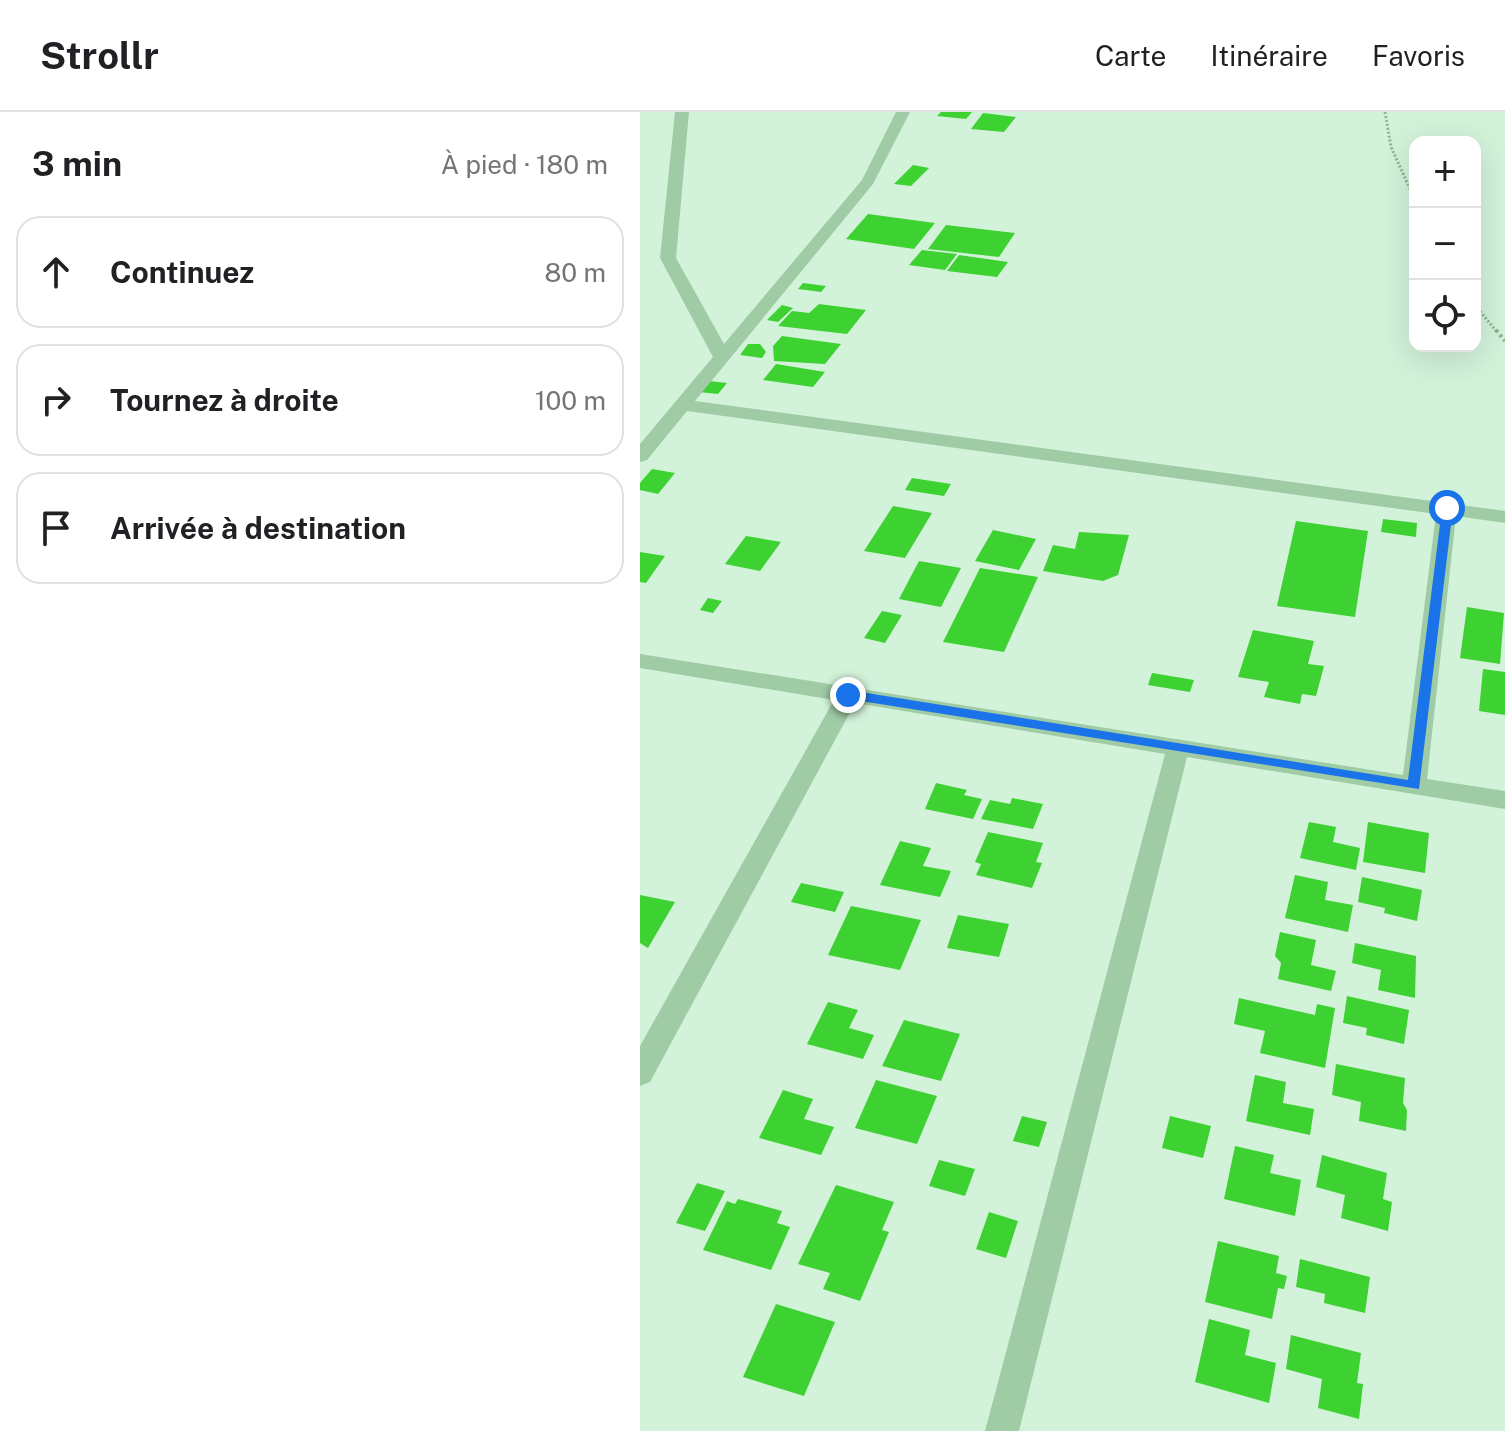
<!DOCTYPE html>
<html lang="fr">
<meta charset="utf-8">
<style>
:root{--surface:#fff;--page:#f6f6f6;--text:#202124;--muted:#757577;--line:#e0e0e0}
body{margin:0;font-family:"Public Sans",sans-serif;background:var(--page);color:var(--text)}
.controls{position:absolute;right:24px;top:24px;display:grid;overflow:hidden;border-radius:16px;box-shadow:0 8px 32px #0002}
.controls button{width:72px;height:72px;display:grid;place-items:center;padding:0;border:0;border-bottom:2px solid var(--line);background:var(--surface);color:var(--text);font:40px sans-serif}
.stop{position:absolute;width:24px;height:24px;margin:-18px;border:6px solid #1a73e8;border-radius:50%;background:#fff}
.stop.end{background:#1a73e8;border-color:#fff;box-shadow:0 2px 8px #0008}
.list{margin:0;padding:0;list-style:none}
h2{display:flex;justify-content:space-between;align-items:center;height:104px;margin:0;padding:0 32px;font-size:34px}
h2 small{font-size:26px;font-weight:400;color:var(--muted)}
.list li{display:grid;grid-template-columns:52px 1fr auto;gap:24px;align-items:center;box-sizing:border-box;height:112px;margin:0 16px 16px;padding:0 16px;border:2px solid var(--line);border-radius:24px}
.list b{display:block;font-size:30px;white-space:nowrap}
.list em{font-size:26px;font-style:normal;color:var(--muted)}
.icon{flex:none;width:44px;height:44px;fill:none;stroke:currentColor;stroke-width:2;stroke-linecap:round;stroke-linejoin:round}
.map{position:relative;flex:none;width:865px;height:1319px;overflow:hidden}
header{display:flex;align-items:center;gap:48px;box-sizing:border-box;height:112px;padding:0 40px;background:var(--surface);border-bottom:2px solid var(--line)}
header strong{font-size:38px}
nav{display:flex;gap:44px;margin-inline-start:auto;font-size:28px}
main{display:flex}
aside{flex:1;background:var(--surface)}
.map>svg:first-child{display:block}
</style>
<header>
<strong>Strollr</strong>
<nav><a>Carte</a><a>Itinéraire</a><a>Favoris</a></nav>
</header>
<main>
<aside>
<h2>3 min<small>À pied · 180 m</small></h2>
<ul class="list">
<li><svg class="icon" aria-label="ahead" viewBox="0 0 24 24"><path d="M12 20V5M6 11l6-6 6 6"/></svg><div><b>Continuez</b></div><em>80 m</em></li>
<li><svg class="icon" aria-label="right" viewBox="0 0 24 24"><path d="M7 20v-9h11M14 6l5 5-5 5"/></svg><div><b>Tournez à droite</b></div><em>100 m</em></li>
<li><svg class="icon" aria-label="arrive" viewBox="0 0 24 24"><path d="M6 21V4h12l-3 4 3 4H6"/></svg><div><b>Arrivée à destination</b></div></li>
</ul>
</aside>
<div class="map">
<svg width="865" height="1319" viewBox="0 0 865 1319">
<rect width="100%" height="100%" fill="#d3f2da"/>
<g fill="#3dd132">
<path d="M301,0H332L326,7L297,4Z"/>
<path d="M343,1L376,5L364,20L331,17Z"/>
<path d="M273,53L289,56L271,74L254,72Z"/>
<path d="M228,102L295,111L274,137L206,127Z"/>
<path d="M306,113L375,121L359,145L288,137Z"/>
<path d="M282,138L317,142L305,158L269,153Z"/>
<path d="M319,143L368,150L357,165L307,159Z"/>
<path d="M163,171L186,174L181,180L158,177Z"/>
<path d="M179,192L226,198L207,222L138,214L152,199L169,201Z"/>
<path d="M142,193L153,196L138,210L127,208Z"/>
<path d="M142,224L201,232L185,252L134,249L133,234Z"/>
<path d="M108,232H120L126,240L122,246L100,243Z"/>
<path d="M136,252L185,260L173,275L123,268Z"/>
<path d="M69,269L87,271L78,282L59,280Z"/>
<path d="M12,357L35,361L18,382L0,378V371Z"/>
<path d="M272,366L311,372L304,384L265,378Z"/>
<path d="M253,394L292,401L265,446L224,439Z"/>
<path d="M743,407L777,411L776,425L741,420Z"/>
<path d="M656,409L728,419L715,505L637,494Z"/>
<path d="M353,418L396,427L379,458L335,449Z"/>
<path d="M439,420L489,423L478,463L463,469L403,459L413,433L435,437Z"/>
<path d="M106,424L141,430L120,459L85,452Z"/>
<path d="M0,440L25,444L6,471L0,470Z"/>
<path d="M279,449L321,456L301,495L259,487Z"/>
<path d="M340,456L398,465L364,540L303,530Z"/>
<path d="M68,486L82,489L73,501L60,498Z"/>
<path d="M827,495L864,501L860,552L820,546Z"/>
<path d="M242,499L262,503L245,531L224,526Z"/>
<path d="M613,518L674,529L668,552L684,554L676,584L662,582L660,592L624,585L629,570L598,565Z"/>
<path d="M843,557L865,560V603L839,599Z"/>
<path d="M512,561L554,568L550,580L508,573Z"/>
<path d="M296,671L327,678L324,683L342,687L333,707L285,697Z"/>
<path d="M372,686L403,692L393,717L341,707L350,688L370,692Z"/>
<path d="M669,710L696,715L693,730L720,736L716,758L660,746Z"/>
<path d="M728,710L789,721L785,761L723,750Z"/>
<path d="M348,720L403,731L396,750L402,751L392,776L336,763L341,752L335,750Z"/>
<path d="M260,729L291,736L283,754L311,759L300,785L240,773Z"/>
<path d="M655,763L688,770L685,788L713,793L708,820L645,806Z"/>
<path d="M722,765L782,778L777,809L744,801L745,796L718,790Z"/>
<path d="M161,771L204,780L195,800L151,790Z"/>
<path d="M0,783L35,790L8,836L0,831Z"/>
<path d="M211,794L281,808L260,858L188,843Z"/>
<path d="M318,803L369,812L359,845L307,836Z"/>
<path d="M640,820L676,828L671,853L696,859L691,879L638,867L641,851L635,844Z"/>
<path d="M715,831L776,844L775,886L738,878L741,858L712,851Z"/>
<path d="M707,884L769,898L764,932L726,923L727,916L703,911Z"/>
<path d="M599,886L675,903L677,892L695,896L685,956L620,941L625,919L594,912Z"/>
<path d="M188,890L218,898L209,916L234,923L223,947L167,932Z"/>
<path d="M264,908L320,922L301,969L242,954Z"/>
<path d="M696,952L765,966L763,991L767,998L766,1019L719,1009L721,990L692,983Z"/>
<path d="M615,963L646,970L643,991L674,997L670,1023L606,1009Z"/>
<path d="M236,968L297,984L277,1032L215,1016Z"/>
<path d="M143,978L173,987L164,1007L194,1015L181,1043L119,1026Z"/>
<path d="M382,1004L407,1010L399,1035L373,1029Z"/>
<path d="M530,1004L571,1014L563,1046L522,1036Z"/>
<path d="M595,1034L634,1043L630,1061L661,1068L655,1104L584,1087Z"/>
<path d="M682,1043L747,1061L743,1087L752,1090L748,1119L701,1106L705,1083L676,1075Z"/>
<path d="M299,1048L335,1057L325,1084L289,1074Z"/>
<path d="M57,1071L85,1079L65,1119L36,1111Z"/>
<path d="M196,1073L254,1090L242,1118L249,1120L220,1189L183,1177L190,1161L158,1152Z"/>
<path d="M98,1087L142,1099L137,1111L150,1115L131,1158L63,1138L87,1089L95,1092Z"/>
<path d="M349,1100L378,1109L366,1146L336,1137Z"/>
<path d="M578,1129L639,1144L636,1161L647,1164L644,1177L638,1176L632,1207L565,1190Z"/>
<path d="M660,1147L730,1165L725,1201L684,1191L685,1182L656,1175Z"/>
<path d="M136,1192L195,1210L164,1284L103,1265Z"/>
<path d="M569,1207L610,1218L605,1243L636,1251L629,1291L555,1270Z"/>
<path d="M651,1223L721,1241L717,1271L723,1272L719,1307L678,1296L682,1267L646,1257Z"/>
</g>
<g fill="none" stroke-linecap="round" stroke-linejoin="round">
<g stroke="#89b78f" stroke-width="3" stroke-dasharray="2 2" stroke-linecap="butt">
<path d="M745,0L751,35L775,88"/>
<path d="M835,193L857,220"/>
</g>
<path stroke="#89b78f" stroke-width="4" stroke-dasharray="3 3" stroke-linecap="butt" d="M856,218L865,229"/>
<path fill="#9fcba5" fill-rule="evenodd" d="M35,0H49L36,146L84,232L222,68L256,0H270L233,72L55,289L865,399V411L816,404L787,667L865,679V697L547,645L379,1319H345L525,642L215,591L10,970L0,974V934L194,588L0,556V542L763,663L796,402L47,299L7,348L0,350V332L73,245L20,146Z"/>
</g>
<path fill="#1a73e8" d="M807,393L813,396L779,677L208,587L202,583L208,578L768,668L802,396Z"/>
</svg>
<div class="controls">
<button>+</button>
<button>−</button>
<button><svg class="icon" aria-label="locate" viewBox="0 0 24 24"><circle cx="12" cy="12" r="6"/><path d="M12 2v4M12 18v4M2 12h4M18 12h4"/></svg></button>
</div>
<div class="stop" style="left:807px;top:396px"></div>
<div class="stop end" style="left:208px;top:583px"></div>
</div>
</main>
